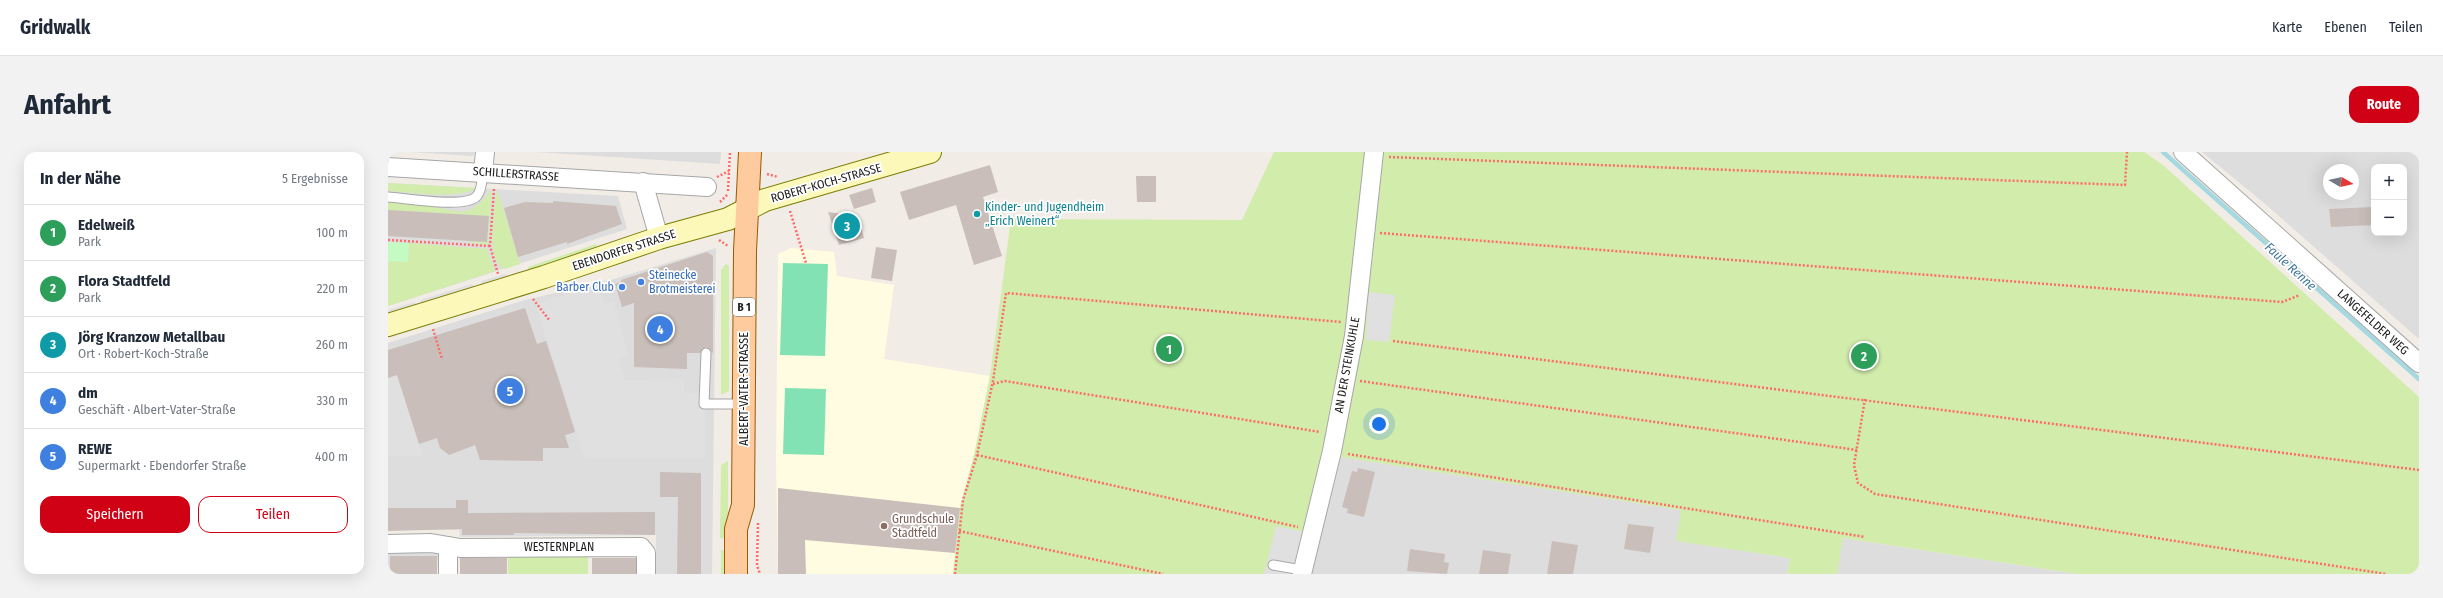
<!DOCTYPE html>
<html lang="de">
<meta charset="utf-8">
<style>
:root{--surface:#fff;--page:#f2f2f3;--text:#1f2937;--muted:#747a83;--line:#e0e1e3;--accent:#d00015}
body{margin:0;font-family:"Fira Sans Condensed",sans-serif;background:var(--page);color:var(--text)}
.controls{position:absolute;right:12px;top:12px;display:grid;overflow:hidden;border-radius:8px;box-shadow:0 4px 16px #0002}
.controls button{width:36px;height:36px;display:grid;place-items:center;padding:0;border:0;border-bottom:1px solid var(--line);background:var(--surface);color:var(--text);font:20px sans-serif}
.compass{position:absolute;left:1935px;top:12px;width:36px;height:36px;border-radius:50%;background:var(--surface);box-shadow:0 4px 16px #0002;rotate:99deg}
.you{position:absolute;left:991px;top:272px;width:14px;height:14px;margin:-10px;border:3px solid #fff;border-radius:50%;background:#1a73e8;box-shadow:0 0 0 6px #1a73e833}
.badge{display:grid;place-items:center;width:26px;height:26px;border-radius:50%;background:var(--accent);color:#fff;font-size:13px;font-weight:700}
.pin{position:absolute;translate:-50% -50%;border:2px solid #fff;box-shadow:0 1px 4px #0006}
.list{margin:0;padding:0;list-style:none}
h2{display:flex;justify-content:space-between;align-items:center;height:52px;margin:0;padding:0 16px;font-size:17px}
h2 small{font-size:13px;font-weight:400;color:var(--muted)}
.list li{display:grid;grid-template-columns:26px 1fr auto;gap:12px;align-items:center;box-sizing:border-box;height:56px;padding:0 16px;border-top:1px solid var(--line)}
.list b{display:block;font-size:15px;white-space:nowrap}
.list p{margin:0;font-size:13px;white-space:nowrap;color:var(--muted)}
.list em{font-size:13px;font-style:normal;color:var(--muted)}
.actions{display:flex;gap:8px;padding:12px 16px}
.actions a{flex:1;padding:9px 0;border:1px solid var(--accent);border-radius:12px;text-align:center;font-size:14px;color:var(--accent)}
.actions .main{background:var(--accent);color:#fff}
.map{position:relative;flex:none;width:2031px;height:422px;overflow:hidden;border-radius:12px}
header{display:flex;align-items:center;gap:24px;box-sizing:border-box;height:56px;padding:0 20px;background:var(--surface);border-bottom:1px solid var(--line)}
header strong{font-size:19px}
nav{display:flex;gap:22px;margin-inline-start:auto;font-size:14px}
.intro{display:flex;align-items:center;justify-content:space-between;box-sizing:border-box;height:96px;padding:0 24px}
h1{margin:0;font-size:28px}
.button{padding:10px 18px;border-radius:12px;background:var(--accent);color:#fff;font-size:14px;font-weight:700}
main{display:flex;gap:24px;padding:0 24px}
aside{flex:1;background:var(--surface);border-radius:12px;box-shadow:0 4px 16px #0002}
.map>svg:first-child{display:block}
</style>
<header>
<strong>Gridwalk</strong>
<nav><a>Karte</a><a>Ebenen</a><a>Teilen</a></nav>
</header>
<div class="intro"><h1>Anfahrt</h1><a class="button">Route</a></div>
<main>
<aside>
<h2>In der Nähe<small>5 Ergebnisse</small></h2>
<ul class="list">
<li><span class="badge" style="background:#2e9e5b">1</span><div><b>Edelweiß</b><p>Park</p></div><em>100 m</em></li>
<li><span class="badge" style="background:#2e9e5b">2</span><div><b>Flora Stadtfeld</b><p>Park</p></div><em>220 m</em></li>
<li><span class="badge" style="background:#0f9aa8">3</span><div><b>Jörg Kranzow Metallbau</b><p>Ort · Robert-Koch-Straße</p></div><em>260 m</em></li>
<li><span class="badge" style="background:#3f7fe0">4</span><div><b>dm</b><p>Geschäft · Albert-Vater-Straße</p></div><em>330 m</em></li>
<li><span class="badge" style="background:#3f7fe0">5</span><div><b>REWE</b><p>Supermarkt · Ebendorfer Straße</p></div><em>400 m</em></li>
</ul>
<div class="actions"><a class="main">Speichern</a><a>Teilen</a></div>
</aside>
<div class="map">
<svg width="2031" height="422" viewBox="0 0 2031 422">
<rect width="100%" height="100%" fill="#f1ece6"/>
<g fill="#dedddd" fill-rule="evenodd">
<path d="M22,0H86V3L83,4Z"/>
<path d="M148,0H333L332,12Z"/>
<path d="M1814,0H2031V187L1876,51ZM1986,15H2016V81H1986ZM1941,18H1965V42H1941Z"/>
<path d="M0,31L230,44L239,77L0,154Z"/>
<path d="M328,96L324,422H268V383L72,385L71,378H0V191L137,148L226,127Z"/>
<path d="M946,304L1293,358L1289,389L1402,406L1399,422H917Z"/>
<path d="M1454,386L1690,422H1449Z"/>
<path d="M0,398L50,402L49,422H0Z"/>
</g>
<path fill="#fffce1" d="M403,96L446,100L449,124L506,133L496,207L602,224L586,303L572,356L565,422H390L388,305L390,102Z"/>
<g fill="#d2ecab">
<path d="M886,0H980L962,170L940,281L907,422H565L572,356L586,303L602,224L623,67L854,68Z"/>
<path d="M990,0H1756L1775,13L2031,245V422H1690L1455,386L1449,422H1399L1402,406L1288,389L1293,358L946,304Z"/>
<path d="M0,31L88,36C73,48 19,40 0,39Z"/>
<path d="M104,37L100,93L82,90V89L99,90L101,64L0,58V51C11,51 23,51 34,53C69,57 78,72 104,37Z"/>
<path d="M109,37L132,112L117,117C96,111 107,54 109,37Z"/>
<path d="M21,91L99,97L107,119L0,154V109L20,110Z"/>
<path d="M208,92L209,94L141,119L140,115Z"/>
<path d="M338,112L341,114V239L333,243V118Z"/>
<path d="M340,309V386H332L333,313Z"/>
<path d="M333,398L340,399L339,422H333Z"/>
<path d="M120,400L200,401V422H120Z"/>
</g>
<path fill="#c4fbc3" d="M0,90L21,91L20,110L0,109Z"/>
<g fill="#83e2b4">
<path d="M395,111L440,112L437,204L392,203Z"/>
<path d="M397,236L438,237L436,303L395,302Z"/>
</g>
<g fill="#e0e0e0">
<path d="M117,122L124,125L93,135V129Z"/>
<path d="M84,132L87,137L34,152L32,148Z"/>
<path d="M210,133L216,152L225,149L241,204L231,207L237,228L296,227V241H317V306H197L147,152Z"/>
<path d="M980,140L1007,143L1001,190L978,188Z"/>
<path d="M27,150L28,154L0,163V158Z"/>
<path d="M9,223L31,292L35,304H0V226Z"/>
<path d="M888,374L917,380L906,422H876Z"/>
</g>
<g fill="none" stroke-linecap="round" stroke-linejoin="round">
<path stroke="#a6d8e0" stroke-width="4.5" d="M1775,0L2031,227"/>
</g>
<g fill="#c9beb9">
<path d="M602,13L610,40L595,45L614,104L586,113L568,53L521,68L512,40Z"/>
<path d="M748,24H768V50H749Z"/>
<path d="M484,36L488,50L466,57L461,43Z"/>
<path d="M165,49L228,54L234,72L179,92V90L130,105L116,56L137,50L165,51Z"/>
<path d="M1985,55L1986,73L1943,75L1941,57Z"/>
<path d="M0,58L101,64L99,90L0,84Z"/>
<path d="M440,60L470,64L476,86L451,93Z"/>
<path d="M488,95L509,98L504,129L483,126Z"/>
<path d="M319,100L325,104V201L318,195L312,201H299V217L246,215V151L234,155L227,132L233,130V128Z"/>
<path d="M137,156L149,192L158,189L170,225L187,280L177,283L181,296H155V309L92,308L87,293L61,303L52,296L49,286L31,292L9,223L0,226V198Z"/>
<path d="M970,316L987,320L976,365L959,361L960,357L954,355L964,319L969,320Z"/>
<path d="M272,320L313,321V422H289L290,345H272Z"/>
<path d="M390,336L572,356L567,401L417,388L418,422H390Z"/>
<path d="M68,348H80V361L267,360V383L126,381V383H74V377L0,379V356H68Z"/>
<path d="M1240,372L1266,375L1262,401L1236,397Z"/>
<path d="M1164,389L1190,393L1185,422H1159Z"/>
<path d="M1022,397L1057,402L1056,410L1061,411L1059,422L1019,419Z"/>
<path d="M1095,398L1123,402L1120,422H1091Z"/>
<rect x="2" y="404" width="47" height="18"/>
<rect x="72" y="406" width="47" height="16"/>
<rect x="204" y="406" width="44" height="16"/>
</g>
<g fill="none" stroke-linecap="round" stroke-linejoin="round">
<g stroke="#a7a7a7" stroke-width="11">
<g id="lane">
<path d="M0,45C18,46 78,57 89,44C94,38 94,27 95,20"/>
<path d="M318,201L316,252H356"/>
<path d="M885,413L908,417L914,422"/>
</g>
</g>
<g stroke="#a7a7a7" stroke-width="20">
<g id="street">
<path d="M1795,0L2031,211"/>
<path d="M0,15L319,35"/>
<path d="M95,20L97,0"/>
<path d="M255,30L271,86"/>
<path d="M0,392L43,391L72,396L253,395L258,401V422"/>
<path d="M60,394V422"/>
<path d="M914,422L944,299L966,184L986,0"/>
</g>
</g>
<g stroke="#7c7d02" stroke-width="24">
<path id="secondary" d="M0,173L156,125L271,86L340,67L377,48L542,0"/>
</g>
<g stroke="#9c5900" stroke-width="24">
<path id="primary" d="M348,422V377L355,353L357,99L362,0"/>
</g>
<g stroke="#fe6b6b" stroke-width="2.5" stroke-dasharray="2 2" stroke-linecap="butt">
<path d="M1001,5L1737,33L1739,0"/>
<path d="M379,22L390,25"/>
<path d="M329,25L341,19"/>
<path d="M106,37L102,94L110,122"/>
<path d="M340,39L342,0"/>
<path d="M332,50L340,42"/>
<path d="M402,59L418,111"/>
<path d="M992,81L1894,150L1912,143"/>
<path d="M0,88L102,94"/>
<path d="M331,88L340,94"/>
<path d="M145,147L162,169"/>
<path d="M45,177L54,207"/>
<path d="M1005,189L2031,318"/>
<path d="M972,229L1469,298"/>
<path d="M605,232L617,229L932,280"/>
<path d="M1477,247L1466,313L1470,331L1487,342L1998,422"/>
<path d="M960,302L1477,385"/>
<path d="M589,303L910,375"/>
<path d="M370,371L369,413L372,422"/>
<path d="M571,379L775,422"/>
<path d="M567,422L575,348L589,303L605,229L618,141L953,170"/>
</g>
<use href="#lane" stroke="#fff" stroke-width="9"/>
<use href="#street" stroke="#fff" stroke-width="18"/>
<use href="#secondary" stroke="#fbf8ba" stroke-width="22"/>
<use href="#primary" stroke="#fecb9e" stroke-width="22"/>
</g>
<circle fill="#0f9aa8" stroke="#fff" stroke-width="1.5" cx="589" cy="62" r="4"/>
<g fill="#3f7fe0" stroke="#fff" stroke-width="1.5">
<circle cx="253" cy="130" r="4"/>
<circle cx="234" cy="135" r="4"/>
</g>
<circle fill="#8d6e63" stroke="#fff" stroke-width="1.5" cx="496" cy="374" r="4"/>
<g text-anchor="middle" stroke-width="3.5" stroke-linejoin="round" paint-order="stroke">
<rect fill="#fff" stroke="#636363" stroke-width="1" x="345" y="146" width="22" height="18" rx="3"/>
<g font-size="11" font-weight="bold" fill="#202020">
<text x="356" y="159">B 1</text>
</g>
<g font-size="12" fill="#202020" stroke="#fff">
<text transform="translate(128 22) rotate(4)" y="4">SCHILLERSTRASSE</text>
<text transform="translate(438 31) rotate(-16)" y="4">ROBERT-KOCH-STRASSE</text>
<text transform="translate(236 98) rotate(-18)" y="4">EBENDORFER STRASSE</text>
<text transform="translate(1985 170) rotate(42)" y="4">LANGEFELDER WEG</text>
<text transform="translate(959 213) rotate(-80)" y="4">AN DER STEINKUHLE</text>
<text transform="translate(356 237) rotate(-90)" y="4">ALBERT-VATER-STRASSE</text>
<text x="171" y="399">WESTERNPLAN</text>
</g>
<g font-size="12" fill="#0d838f" stroke="#fff" text-anchor="start">
<text x="597" y="59">Kinder- und Jugendheim<tspan x="597" dy="14">„Erich Weinert“</tspan></text>
</g>
<g font-size="12" fill="#366cbe" stroke="#fff" text-anchor="start">
<text x="261" y="127">Steinecke<tspan x="261" dy="14">Brotmeisterei</tspan></text>
<text x="226" y="139" text-anchor="end">Barber Club</text>
</g>
<g font-size="12" fill="#785e54" stroke="#fff" text-anchor="start">
<text x="504" y="371">Grundschule<tspan x="504" dy="14">Stadtfeld</tspan></text>
</g>
<g font-size="13" font-style="italic" fill="#41779c" stroke="#fff">
<text transform="translate(1903 114) rotate(42)" y="5">Faule Renne</text>
</g>
</g>
</svg>
<div class="controls">
<button>+</button>
<button>−</button>
</div>
<svg class="compass" viewBox="-18 -18 36 36"><path d="M0-13l5 13h-10z" fill="#e53935"/><path d="M0 13l5-13h-10z" fill="#747a83"/></svg>
<div class="you"></div>
<div class="pin badge" style="left:781px;top:197px;background:#2e9e5b">1</div>
<div class="pin badge" style="left:1476px;top:204px;background:#2e9e5b">2</div>
<div class="pin badge" style="left:459px;top:74px;background:#0f9aa8">3</div>
<div class="pin badge" style="left:272px;top:177px;background:#3f7fe0">4</div>
<div class="pin badge" style="left:122px;top:239px;background:#3f7fe0">5</div>
</div>
</main>
